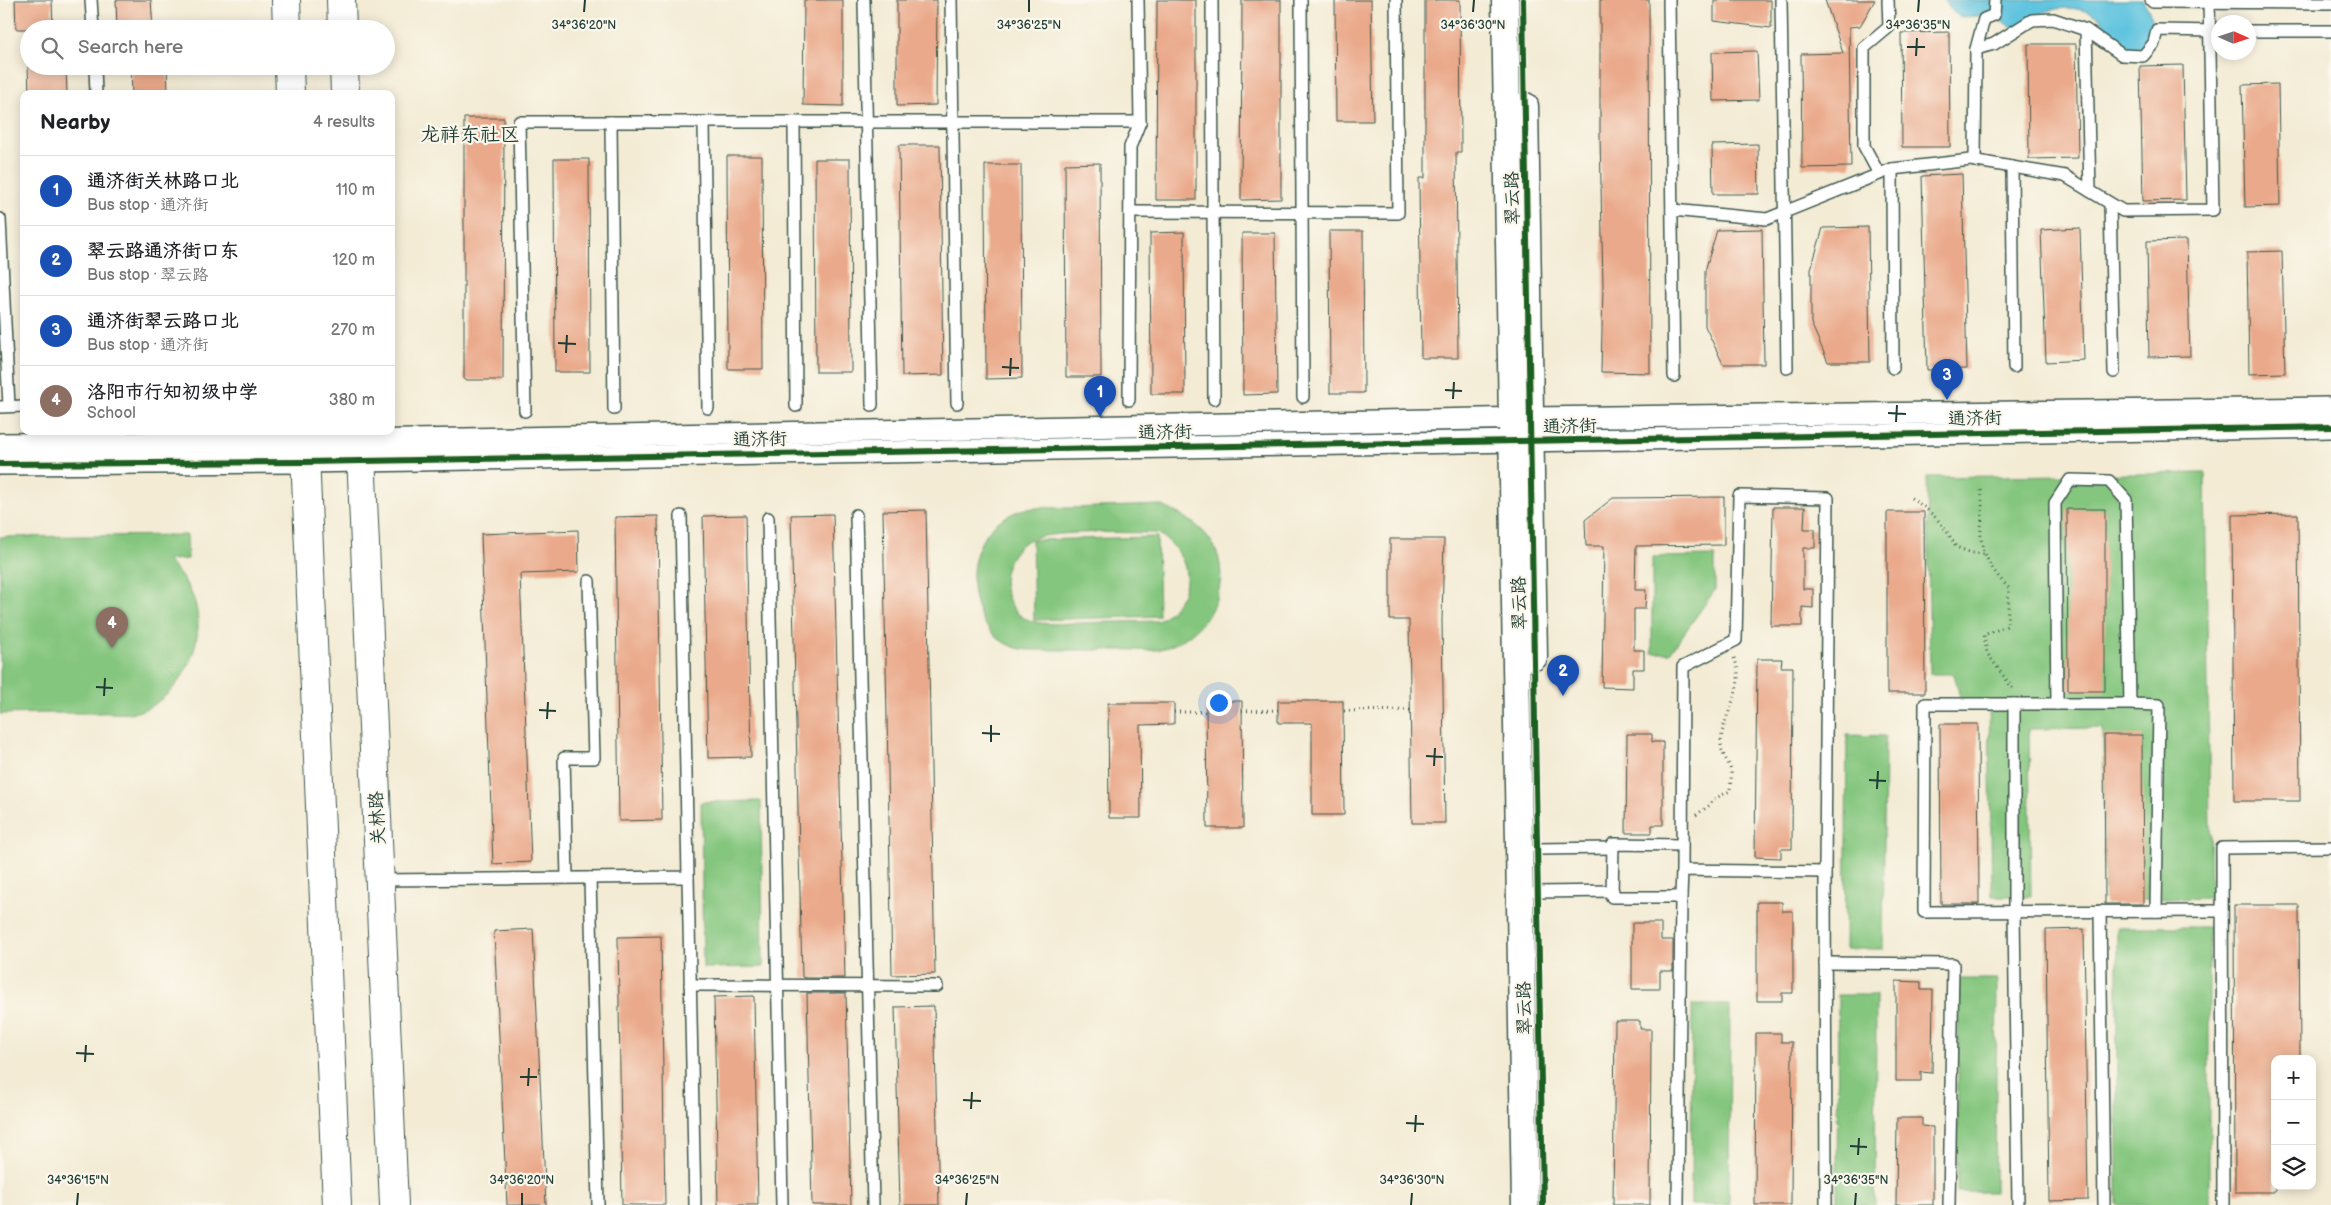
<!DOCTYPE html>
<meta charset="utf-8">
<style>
:root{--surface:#fff;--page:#f2f2f2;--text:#202124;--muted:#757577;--line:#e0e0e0;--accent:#1a73e8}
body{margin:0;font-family:"Balsamiq Sans","LXGW WenKai TC",sans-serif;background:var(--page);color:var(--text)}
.controls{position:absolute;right:15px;bottom:15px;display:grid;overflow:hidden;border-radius:10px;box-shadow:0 2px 12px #0003}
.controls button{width:45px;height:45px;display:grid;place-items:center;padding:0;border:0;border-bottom:1px solid var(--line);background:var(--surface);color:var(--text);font:25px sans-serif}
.compass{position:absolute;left:2211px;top:15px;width:45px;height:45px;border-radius:50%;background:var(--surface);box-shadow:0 2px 12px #0003;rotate:93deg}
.you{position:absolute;left:1218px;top:702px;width:18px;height:18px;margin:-12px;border:4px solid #fff;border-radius:50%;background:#1a73e8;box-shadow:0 0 0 8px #1a73e833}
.badge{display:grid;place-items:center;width:32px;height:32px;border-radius:50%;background:var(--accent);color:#fff;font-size:16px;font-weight:700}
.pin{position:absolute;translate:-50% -41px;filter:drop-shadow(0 1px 2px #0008)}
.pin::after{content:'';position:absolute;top:26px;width:18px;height:15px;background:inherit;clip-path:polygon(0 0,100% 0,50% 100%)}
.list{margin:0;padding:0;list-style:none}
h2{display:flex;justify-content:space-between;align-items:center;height:65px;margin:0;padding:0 20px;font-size:21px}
h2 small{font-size:16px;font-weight:400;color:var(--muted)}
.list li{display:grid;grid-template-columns:32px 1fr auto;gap:15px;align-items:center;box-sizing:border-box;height:70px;padding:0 20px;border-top:1px solid var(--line)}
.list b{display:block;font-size:19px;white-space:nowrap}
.list p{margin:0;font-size:16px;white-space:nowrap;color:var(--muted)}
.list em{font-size:16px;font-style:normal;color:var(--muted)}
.icon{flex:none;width:28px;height:28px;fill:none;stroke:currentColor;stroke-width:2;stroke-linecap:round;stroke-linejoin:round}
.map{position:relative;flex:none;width:2331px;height:1205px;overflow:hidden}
.search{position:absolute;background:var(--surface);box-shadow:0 2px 12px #0003;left:20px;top:20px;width:375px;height:55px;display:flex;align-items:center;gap:12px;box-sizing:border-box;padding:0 18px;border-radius:28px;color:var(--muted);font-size:19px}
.panel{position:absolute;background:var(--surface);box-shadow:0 2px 12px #0003;left:20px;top:90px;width:375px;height:345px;border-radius:10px}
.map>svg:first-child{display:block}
</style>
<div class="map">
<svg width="2331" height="1205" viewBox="0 0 2331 1205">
<rect width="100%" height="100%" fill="#fbf7ec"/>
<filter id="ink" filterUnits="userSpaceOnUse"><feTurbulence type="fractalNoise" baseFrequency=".02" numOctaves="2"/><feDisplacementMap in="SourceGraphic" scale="10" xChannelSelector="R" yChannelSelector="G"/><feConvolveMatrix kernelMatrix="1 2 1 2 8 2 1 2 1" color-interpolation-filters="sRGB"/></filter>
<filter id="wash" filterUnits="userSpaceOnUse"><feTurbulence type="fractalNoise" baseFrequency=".0096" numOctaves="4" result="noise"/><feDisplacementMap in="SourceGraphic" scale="20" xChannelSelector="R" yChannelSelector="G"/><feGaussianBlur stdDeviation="1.12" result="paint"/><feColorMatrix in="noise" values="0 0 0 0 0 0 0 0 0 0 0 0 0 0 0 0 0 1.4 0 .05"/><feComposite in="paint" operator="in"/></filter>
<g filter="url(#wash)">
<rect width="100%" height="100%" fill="#f3ebd4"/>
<g fill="#84c67e" stroke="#528259" fill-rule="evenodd">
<path d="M2205,473L2211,898L2105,900L2103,728L2029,729L2031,896H1992L1989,704L1962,705L1954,674H1930L1927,477Z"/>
<path d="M1161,505C1181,515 1203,525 1214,546C1235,588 1204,638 1161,649C1150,652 1135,649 1123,650C1093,650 1063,650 1033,650C970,651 953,557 998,522C1005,517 1018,510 1025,509C1040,507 1056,508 1071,508C1101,507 1131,506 1161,505ZM1158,533C1195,558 1196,596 1158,621C1132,622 1105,622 1078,623C1063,623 1044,626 1029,620C1015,616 1008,601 1005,588C1001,573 1012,550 1025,542C1044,529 1131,533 1158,533Z"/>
<path d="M187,535L188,559L167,560C178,572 187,582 193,597C210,640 181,699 137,712C126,715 110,712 99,713C66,713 33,713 0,714V537Z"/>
<path d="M1157,537L1159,616L1034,620L1032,540Z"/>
<path d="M1715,556V590L1670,653H1652V557Z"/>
<path d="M1847,735L1885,736L1883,949H1845Z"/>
<path d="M761,801L763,967L703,968L701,802Z"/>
<rect x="2117" y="927" width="92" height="278"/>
<path d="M1959,979H1997L1995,1192H1957Z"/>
<path d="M1838,995H1876L1875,1205H1837Z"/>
<path d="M1692,1005H1730L1729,1205H1691Z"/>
</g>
<path fill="#61c4df" stroke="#40808a" d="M1943,0H2143C2155,20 2157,34 2142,52C2122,51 2112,44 2100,28L2102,19C2071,0 2043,7 2015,30L1994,15L1959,17Z"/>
<g id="blocks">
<g fill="#eaa98a">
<path d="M15,0H52L53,29H16Z"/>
<path d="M116,0H151L153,29H117Z"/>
<path d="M804,0H843V106L803,105Z"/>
<path d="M897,0H937L936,105L897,106Z"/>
<path d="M1157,0H1196V200H1156Z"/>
<path d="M1242,0H1281V199L1241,200Z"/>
<path d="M1335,0H1371L1373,121H1336Z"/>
<path d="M1425,0H1460L1461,152H1456L1458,358H1421L1419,178H1425Z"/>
<path d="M1600,0H1649L1650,373L1601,372L1603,287L1600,134Z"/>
<path d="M1714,0H1771V28L1714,21Z"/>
<path d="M1825,0H1875L1860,26L1849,27L1851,167L1802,168L1801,54L1843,53Z"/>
<path d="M1949,32L1950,147H1902L1901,33Z"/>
<path d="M2028,44H2076L2078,158L2029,159Z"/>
<path d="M1757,51L1759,100L1713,101L1712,52Z"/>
<path d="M2183,65L2186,200L2143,201L2140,66Z"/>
<path d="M28,66H66L67,94H29Z"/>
<path d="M131,66H167L168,94H132Z"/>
<path d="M2278,84L2280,206L2245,207L2242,85Z"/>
<path d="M464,118H504L503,380H464Z"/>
<path d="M1758,144L1759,194H1713L1712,145Z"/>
<path d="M899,145H940L943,375L902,376Z"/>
<path d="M727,156H762L763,369H728Z"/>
<path d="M554,159H589L590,372H555Z"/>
<path d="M815,159H850L851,372H816Z"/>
<path d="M1100,163L1101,377H1066L1065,164Z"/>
<path d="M985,165H1021L1022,378L986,379Z"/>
<path d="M1962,174L1967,369L1927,370L1922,176Z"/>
<path d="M1868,227L1870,362H1828L1811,323V269L1823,228Z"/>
<path d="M2080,228L2084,360L2046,362L2041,230Z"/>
<path d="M1762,229L1764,364H1723L1705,326V271L1717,230Z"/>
<path d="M1329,231H1363L1364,393H1330Z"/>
<path d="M1184,232L1185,394H1151L1150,233Z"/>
<path d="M1242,233H1275L1277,394L1243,395Z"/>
<path d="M2187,240L2190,356L2149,357L2147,241Z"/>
<path d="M2282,251L2285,373L2249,374L2247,252Z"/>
<path d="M1724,497V545L1636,546L1635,590H1646L1645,609H1634V650H1644V669H1633V688L1602,687L1604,546H1586L1585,520L1613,498Z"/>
<path d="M1773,507H1805L1804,529H1815V548H1803V589H1813V608L1802,607V626H1771Z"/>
<path d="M2067,509H2105V691H2068Z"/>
<path d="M926,510L935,974L892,975L883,511Z"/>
<path d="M1887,512H1924L1925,693H1887Z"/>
<path d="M833,514L845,978H806L802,977L791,515Z"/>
<path d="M2298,514L2300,801H2234L2232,515Z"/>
<path d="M746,515L751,757L708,758L703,516Z"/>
<path d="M658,516L662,820L619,821L615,517Z"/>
<path d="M578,530L579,572L520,574L531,862L493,864L481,534Z"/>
<path d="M1390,539H1444L1442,620L1445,823H1412L1409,620H1390Z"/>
<path d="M1757,659H1782L1781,667H1793L1792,849H1781V858L1755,857Z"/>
<path d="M1206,701H1242L1243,828H1207Z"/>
<path d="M1278,701H1343L1344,815H1312V723H1278Z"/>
<path d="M1108,703H1174V724L1140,725L1141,818H1109Z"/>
<path d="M1940,724H1978L1979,904H1941Z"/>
<path d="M1627,734H1652V742H1663V825H1652V833H1626Z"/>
<path d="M2104,735H2142L2143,904H2105Z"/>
<path d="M1757,902H1782V911H1793V993H1782V1001H1757Z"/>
<path d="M2234,905H2299L2300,1059H2275V1192H2235Z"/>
<path d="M1632,923H1661V940H1673V971H1660V989H1632Z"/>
<path d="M533,929L546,1205H507L494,931Z"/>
<path d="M2084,929L2088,1200L2049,1201L2046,930Z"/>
<path d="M661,936L665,1205H622L618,937Z"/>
<path d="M1896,981L1921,982V990H1933L1932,1073L1921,1072V1081H1896Z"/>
<path d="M807,993H846L851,1205H812Z"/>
<path d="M754,996L758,1205H718L714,997Z"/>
<path d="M934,1006L939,1205H900L895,1007Z"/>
<path d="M1615,1021H1640V1029H1651L1650,1205H1613Z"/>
<path d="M1756,1033H1781V1042H1792L1791,1205H1755Z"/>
<path d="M1897,1118H1922V1126L1933,1127V1205H1896Z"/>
</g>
</g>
</g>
<g filter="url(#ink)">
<use href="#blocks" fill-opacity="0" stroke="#3f574c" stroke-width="1"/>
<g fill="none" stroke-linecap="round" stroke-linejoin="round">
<g stroke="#3f574c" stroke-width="14">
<g id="service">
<path d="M91,0L93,29"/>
<path d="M864,0L872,405"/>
<path d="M951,0L957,403"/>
<path d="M1212,0L1214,399"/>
<path d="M1301,0L1303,397"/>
<path d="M1669,0L1674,376"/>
<path d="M1781,0L1787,368"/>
<path d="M1995,0L1994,15L1984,19L1976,49L1994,44L2032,20L2053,19L2086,30L2122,55L2143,56L2154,43L2157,30L2218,31"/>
<path d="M2151,0L2153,2L2331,3"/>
<path d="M2086,30L2090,191"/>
<path d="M2248,31H2331"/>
<path d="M95,66L96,94"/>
<path d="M611,122L614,409"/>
<path d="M704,122L708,408"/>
<path d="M794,122L796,406"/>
<path d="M1975,161L1976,49"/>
<path d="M2012,167L2014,367"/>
<path d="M1892,169L1893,368"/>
<path d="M1879,174L1864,146V48L1889,27L1888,0"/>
<path d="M2110,204L2114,372"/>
<path d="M1672,210L1767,219L1892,169L1971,160L2065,176L2123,211L2213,210L2209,0"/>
<path d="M1130,212L1398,213L1396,0"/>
<path d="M0,219L9,406"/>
<path d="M1129,400L1130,147L1140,122L1138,0"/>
<path d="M0,407L24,406"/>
<path d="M525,411L519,122H1140"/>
<path d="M856,515L873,1205"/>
<path d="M768,518L782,1205"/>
<path d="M2014,704H1925L1924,912L2222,911"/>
<path d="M2130,704H2057L2055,503L2070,480L2109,481L2126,500L2130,704L2159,705L2156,911"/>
<path d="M1537,849L1613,848"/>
<path d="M1682,870L1825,872L1828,498L1739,496L1736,640L1683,667L1682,870L1681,897H1612L1613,844L1682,845"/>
<path d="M1825,872L1826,1205"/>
<path d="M688,877L695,1205"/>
<path d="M567,878L564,758H594L589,581"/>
<path d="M590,878L598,1205"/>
<path d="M380,880L688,877L681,516"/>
<path d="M1537,892L1613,891"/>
<path d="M2100,911L2104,1205"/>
<path d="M1825,963L1953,964L1949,1205"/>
<path d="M690,985L937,986"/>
<path d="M1678,1205L1681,897"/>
<path d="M2018,1205L2014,912V704H2057"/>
<path d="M2223,1205L2222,848L2331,847"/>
</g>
</g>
<g stroke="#3f574c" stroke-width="24">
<g id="minor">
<path d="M0,444L361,441L1531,418L2331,408"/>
<path d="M0,464L305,462L2331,427"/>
</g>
</g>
<g stroke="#3f574c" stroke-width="29">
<g id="tertiary">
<path d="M1505,0L1525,1205"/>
<path d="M1525,106L1534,657"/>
</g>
</g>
<g stroke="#3f574c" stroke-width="30">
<g id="primary">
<path d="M286,0L287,29"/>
<path d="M341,0L342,29"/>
<path d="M289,66L290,94"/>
<path d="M344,66L345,94"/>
<path d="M304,431L337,1205"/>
<path d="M360,431L394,1205"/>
</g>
</g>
<g stroke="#3f574c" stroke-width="3" stroke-dasharray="1 4" stroke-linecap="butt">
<path d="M1981,490C1983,508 1982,512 1981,529C1979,551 1994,574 2009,588L2007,626L1984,635L1987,653L2013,689"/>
<path d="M1911,498C1932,511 1945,526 1956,547L1972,553L1986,554"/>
<path d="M1242,711L1278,710"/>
<path d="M1344,711L1410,710"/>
<path d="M1174,712H1206"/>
<path d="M1696,815L1710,805L1712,800L1730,791C1730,785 1732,777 1731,771C1729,761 1720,754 1721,742C1722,713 1749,686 1733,656"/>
</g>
<use href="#service" stroke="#fff" stroke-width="11"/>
<use href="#minor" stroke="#fff" stroke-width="21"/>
<use href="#tertiary" stroke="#fff" stroke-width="26"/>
<use href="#primary" stroke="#fff" stroke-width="28"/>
<g stroke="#fbf7ec" stroke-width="9">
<g id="cycleway">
<path d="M1523,0L1543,1205"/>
<path d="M0,464L305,462L2331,427"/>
</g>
</g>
<use href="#cycleway" stroke="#1b5e20" stroke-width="6"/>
</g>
</g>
<path fill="none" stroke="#1f3d34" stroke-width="2" d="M584,12L585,0M1029,12V0M1473,12L1474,0M1918,12L1919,0M1907,47H1925M1916,56L1917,38M558,343L576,344M566,353L567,335M1002,367L1019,368M1010,376L1011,358M1445,390L1462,391M1453,399L1454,382M1888,413L1906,414M1896,422L1897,405M96,687L113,688M104,696L105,678M539,710L556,711M547,719L548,702M982,733L1000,734M991,742V725M1426,756L1443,757M1434,766L1435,748M1869,780L1886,781M1877,789L1878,771M76,1053L94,1054M85,1062L86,1045M520,1077H537M528,1086L529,1068M963,1100L981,1101M971,1109L972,1092M1406,1123L1424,1124M1415,1132L1416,1115M1850,1146L1867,1147M1858,1155L1859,1138M77,1205L78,1193M522,1205V1193M966,1205L967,1193M1411,1205L1412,1193M1855,1205L1856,1193"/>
<g text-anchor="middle" stroke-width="4.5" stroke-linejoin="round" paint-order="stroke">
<g font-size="18" fill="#1f3d34" stroke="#fbf7ec">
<text transform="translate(1512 198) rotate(-91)" y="6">翠云路</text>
<text transform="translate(1975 418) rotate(-1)" y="6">通济街</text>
<text transform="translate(1570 426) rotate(-1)" y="6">通济街</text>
<text transform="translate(1165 432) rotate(-1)" y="6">通济街</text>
<text transform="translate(760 439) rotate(-1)" y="6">通济街</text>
<text transform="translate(1519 603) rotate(-91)" y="6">翠云路</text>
<text transform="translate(377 818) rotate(-93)" y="6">关林路</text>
<text transform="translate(1524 1008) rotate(-91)" y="6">翠云路</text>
</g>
<g font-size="20" fill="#1f3d34" stroke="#fbf7ec">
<text x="470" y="141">龙祥东社区</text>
</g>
</g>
<g font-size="12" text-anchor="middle" fill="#1f3d34" stroke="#fbf7ec" stroke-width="4.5" stroke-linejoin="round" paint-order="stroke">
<text x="584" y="29">34°36'20"N</text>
<text x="1029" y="29">34°36'25"N</text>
<text x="1473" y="29">34°36'30"N</text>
<text x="1918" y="29">34°36'35"N</text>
<text x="78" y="1184">34°36'15"N</text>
<text x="522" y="1184">34°36'20"N</text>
<text x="967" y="1184">34°36'25"N</text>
<text x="1412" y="1184">34°36'30"N</text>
<text x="1856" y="1184">34°36'35"N</text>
</g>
</svg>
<div class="controls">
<button>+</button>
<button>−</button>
<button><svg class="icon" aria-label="layers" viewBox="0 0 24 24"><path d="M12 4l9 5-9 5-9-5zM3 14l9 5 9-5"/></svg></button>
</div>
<svg class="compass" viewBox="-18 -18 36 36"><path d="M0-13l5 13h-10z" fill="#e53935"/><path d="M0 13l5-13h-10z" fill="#757577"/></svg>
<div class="you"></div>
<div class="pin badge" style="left:1100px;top:417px;background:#1a4fb4">1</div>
<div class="pin badge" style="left:1563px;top:696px;background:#1a4fb4">2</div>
<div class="pin badge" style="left:1947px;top:400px;background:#1a4fb4">3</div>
<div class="pin badge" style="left:112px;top:648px;background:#8d6e63">4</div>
<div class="search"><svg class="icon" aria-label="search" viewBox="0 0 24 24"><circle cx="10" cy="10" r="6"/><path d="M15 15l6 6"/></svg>Search here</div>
<section class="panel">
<h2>Nearby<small>4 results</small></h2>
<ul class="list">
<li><span class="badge" style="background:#1a4fb4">1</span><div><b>通济街关林路口北</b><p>Bus stop · 通济街</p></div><em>110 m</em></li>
<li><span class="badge" style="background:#1a4fb4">2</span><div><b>翠云路通济街口东</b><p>Bus stop · 翠云路</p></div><em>120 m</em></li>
<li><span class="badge" style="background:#1a4fb4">3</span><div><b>通济街翠云路口北</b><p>Bus stop · 通济街</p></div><em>270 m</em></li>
<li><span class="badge" style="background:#8d6e63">4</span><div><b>洛阳市行知初级中学</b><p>School</p></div><em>380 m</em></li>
</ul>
</section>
</div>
